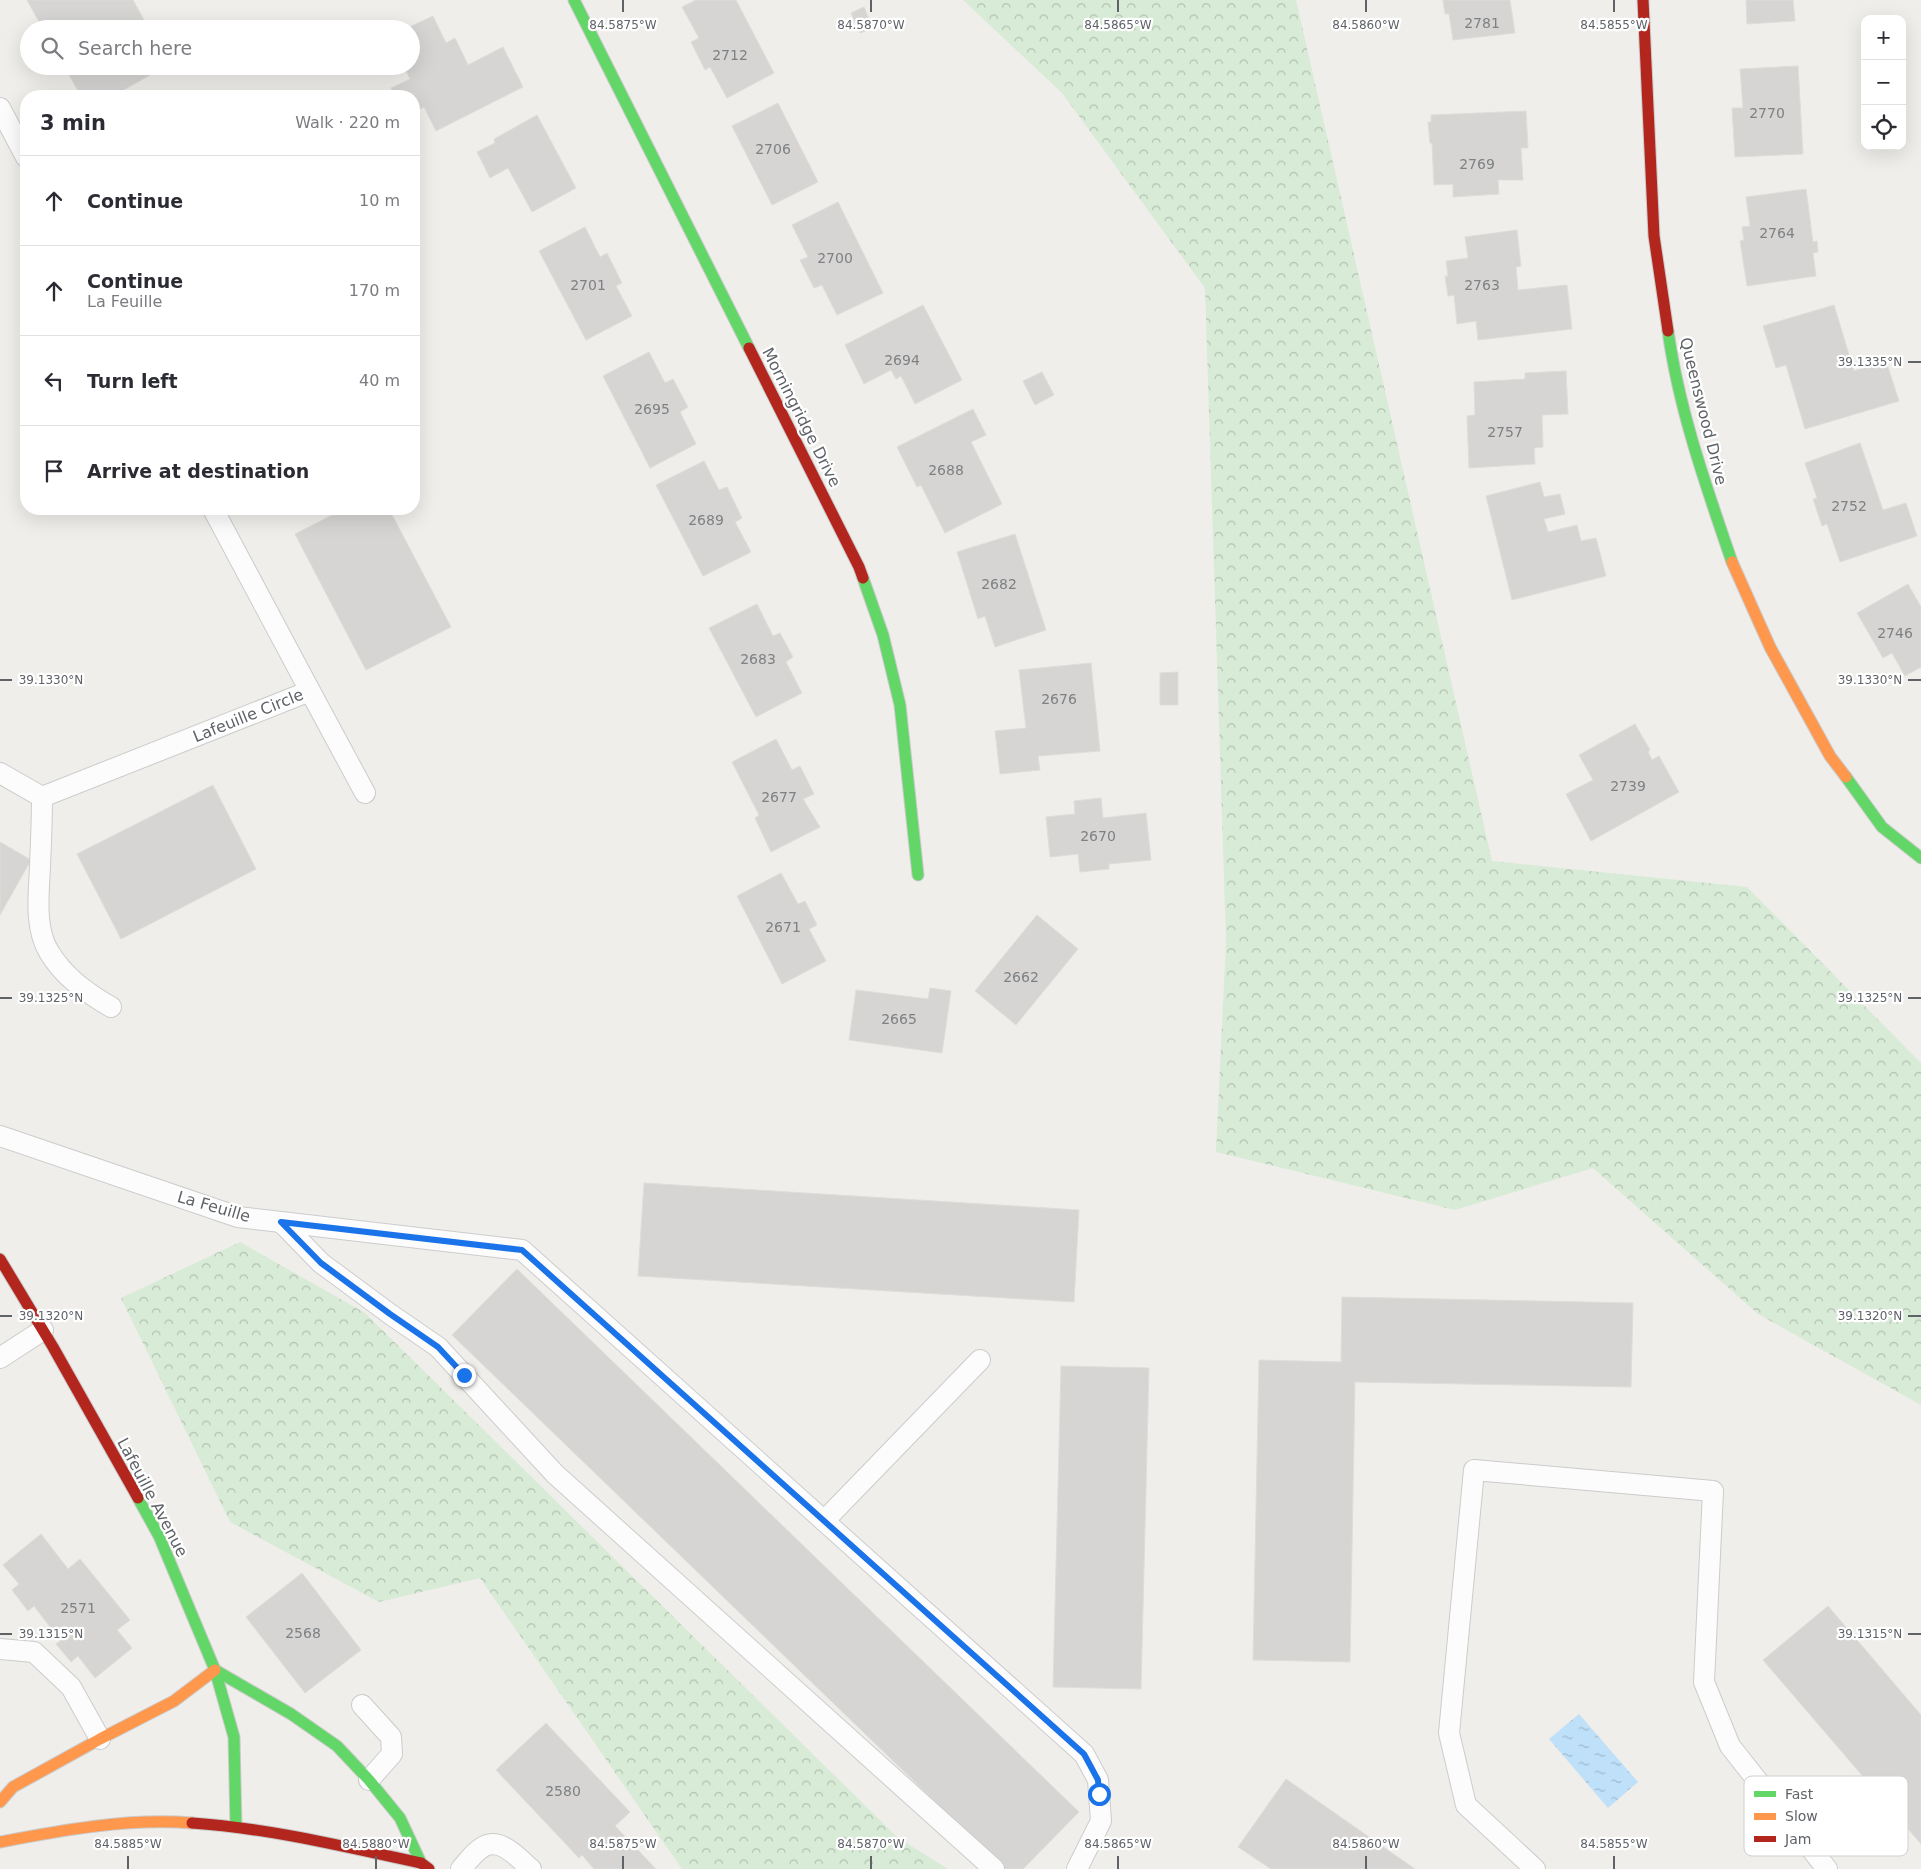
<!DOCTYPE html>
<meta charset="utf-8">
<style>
:root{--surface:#fff;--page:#f7f7f7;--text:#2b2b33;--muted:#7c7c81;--line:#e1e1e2}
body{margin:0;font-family:"DejaVu Sans",sans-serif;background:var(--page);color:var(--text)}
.controls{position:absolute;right:15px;top:15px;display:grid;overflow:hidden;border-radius:10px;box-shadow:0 5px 20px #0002}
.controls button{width:45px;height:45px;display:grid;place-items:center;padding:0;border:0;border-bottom:1px solid var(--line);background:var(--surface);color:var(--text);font:25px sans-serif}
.stop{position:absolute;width:15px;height:15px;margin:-11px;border:4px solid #1a73e8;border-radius:50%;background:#fff}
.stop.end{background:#1a73e8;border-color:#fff;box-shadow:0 1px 5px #0008}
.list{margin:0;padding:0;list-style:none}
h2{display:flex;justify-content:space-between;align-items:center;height:65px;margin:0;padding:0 20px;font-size:21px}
h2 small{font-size:16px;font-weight:400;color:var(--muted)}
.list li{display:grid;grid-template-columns:32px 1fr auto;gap:15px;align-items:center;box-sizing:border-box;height:90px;padding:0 20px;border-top:1px solid var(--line)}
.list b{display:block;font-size:19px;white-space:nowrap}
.list p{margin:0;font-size:16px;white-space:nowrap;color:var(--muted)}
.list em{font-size:16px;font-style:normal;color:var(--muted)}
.icon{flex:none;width:28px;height:28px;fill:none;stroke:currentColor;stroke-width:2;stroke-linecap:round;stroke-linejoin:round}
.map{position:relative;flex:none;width:1921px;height:1869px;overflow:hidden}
.search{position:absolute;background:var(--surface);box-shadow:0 5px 20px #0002;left:20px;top:20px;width:400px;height:55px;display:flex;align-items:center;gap:12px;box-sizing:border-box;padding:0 18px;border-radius:28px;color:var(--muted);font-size:19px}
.panel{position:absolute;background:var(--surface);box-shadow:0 5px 20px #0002;left:20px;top:90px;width:400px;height:425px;border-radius:20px}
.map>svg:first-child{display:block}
</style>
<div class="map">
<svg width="1921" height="1869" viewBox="0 0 1921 1869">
<defs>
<pattern id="forest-crowns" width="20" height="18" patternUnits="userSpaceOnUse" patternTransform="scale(1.25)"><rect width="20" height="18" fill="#d8ebd6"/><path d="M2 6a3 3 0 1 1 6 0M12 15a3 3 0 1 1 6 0" fill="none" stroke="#b2c2b1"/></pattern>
<pattern id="water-ripples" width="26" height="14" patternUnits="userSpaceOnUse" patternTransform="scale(1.25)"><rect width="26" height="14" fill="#bfe0f9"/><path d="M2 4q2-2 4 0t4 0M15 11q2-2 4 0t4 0" fill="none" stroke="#9eb9cd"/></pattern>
</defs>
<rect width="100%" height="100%" fill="#efeeea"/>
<g fill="url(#forest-crowns)">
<path d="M963,0H1296L1492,861L1747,887L1921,1063V1405L1758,1314L1593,1168L1455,1210L1216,1152L1226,941L1205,288L1062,93Z"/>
<path d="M240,1242L365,1313L897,1837L948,1869H682L480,1578L379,1602L230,1522L121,1298Z"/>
</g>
<path fill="url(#water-ripples)" d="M1579,1714L1638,1782L1608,1808L1549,1739Z"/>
<g fill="#d6d5d3" stroke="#deddd9">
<path d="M27,0H133L149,29H43Z"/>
<path d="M696,0H736L774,73L727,98L710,67L705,70L691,42L699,38L682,7Z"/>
<path d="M1443,0H1510L1515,33L1453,40L1449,14H1445Z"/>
<path d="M1746,0H1793L1795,21L1747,24Z"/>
<path d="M864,7L873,28L860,33L851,13Z"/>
<path d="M433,16L446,43L455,38L468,65L503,47L523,87L436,131L424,107L414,112V96H395L391,88L410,79L404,66H411V29H405Z"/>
<path d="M64,66H166L113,96H81Z"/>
<path d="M1798,66L1803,154L1735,157L1732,108H1743L1740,69Z"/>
<path d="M778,103L818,182L772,205L732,126Z"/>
<path d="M1526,111L1528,148H1521L1523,180H1498L1499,194L1453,197V184L1434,185L1432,143H1430L1428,122H1431V115Z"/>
<path d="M537,115L576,188L532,212L508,168L490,178L477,152L495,143L494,139Z"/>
<path d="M1806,189L1813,242L1817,241L1818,252L1813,253L1816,276L1747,286L1740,241L1744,240L1742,227L1750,226L1746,197Z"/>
<path d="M838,202L883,293L837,315L822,285L814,288L800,260L808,257L792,225Z"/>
<path d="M585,227L600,257L607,253L622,283L616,286L632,316L586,340L539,251Z"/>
<path d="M1517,230L1521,266L1516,267L1518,290L1567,285L1572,329L1478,340L1476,321L1457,324L1454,295L1448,296L1445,276H1448L1446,261L1468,258L1465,237Z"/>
<path d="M923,305L962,380L915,404L901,376L896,379L891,370L864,384L845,345Z"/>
<path d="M1834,305L1854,371L1886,361L1899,401L1805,429L1786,365L1776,368L1763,326Z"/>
<path d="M649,352L665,383L673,379L688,407L680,412L696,444L650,468L603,376Z"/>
<path d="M1566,371L1568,414L1542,415L1543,447L1534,448L1535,464L1469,468L1467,416L1475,415L1474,382L1525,379V373Z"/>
<path d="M1042,372L1054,395L1035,405L1023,381Z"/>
<path d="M973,409L986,435L971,442L1002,504L945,533L921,485L917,487L897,447Z"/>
<path d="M1860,443L1883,510L1906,503L1917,536L1840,562L1827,524L1822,526L1813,499L1817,498L1805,463Z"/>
<path d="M704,461L719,490L727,487L742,518L735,522L751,552L703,576L656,485Z"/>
<path d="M1540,482L1544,497L1560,494L1565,514L1544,519L1548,532L1577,525L1581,541L1596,538L1606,576L1512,600L1486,496Z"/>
<path d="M344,509H389L451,627L366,670L295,534Z"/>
<path d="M1015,534L1046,630L995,647L985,616L978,619L957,552Z"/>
<path d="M1908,584L1921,607V667L1905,676L1892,653L1883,658L1857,613Z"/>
<path d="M757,604L773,636L780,633L793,657L786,662L802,693L756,717L709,628Z"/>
<path d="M1091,663L1100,751L1038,756L1040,770L1000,774L995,731L1026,728L1019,670Z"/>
<path d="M1178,672V705H1160V673Z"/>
<path d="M1635,724L1650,750L1648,752L1652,760L1659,756L1679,792L1591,841L1566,794L1593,780L1579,755Z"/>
<path d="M776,739L792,770L800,766L814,794L803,799L820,827L771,852L755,818L759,815L732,762Z"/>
<path d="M213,785L256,869L121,939L77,854Z"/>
<path d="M1101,798L1103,818L1146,813L1151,860L1109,864V869L1080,872L1078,854L1050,857L1046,817L1075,814L1074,801Z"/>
<path d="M0,842L31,860L0,915Z"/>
<path d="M781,873L798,904L805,901L817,925L809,929L826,961L782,984L737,896Z"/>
<path d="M1037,915L1078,949L1016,1025L975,991Z"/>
<path d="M930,988L951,991L942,1053L849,1040L856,990L928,999Z"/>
<path d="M644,1183L1079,1210L1074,1302L638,1276Z"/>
<path d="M517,1269L1079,1812L1023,1869H1005L452,1335Z"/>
<path d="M1342,1297L1633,1303L1631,1387L1355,1382L1350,1662L1253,1660L1259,1360L1341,1362Z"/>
<path d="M1061,1366L1149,1368L1141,1689L1053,1687Z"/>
<path d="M41,1534L68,1569L80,1559L130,1620L117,1630L132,1648L95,1678L78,1656L71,1662L56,1644L64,1638L60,1634L57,1636L34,1606L28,1611L12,1590L19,1584L3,1565Z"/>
<path d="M302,1573L361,1650L305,1693L246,1617Z"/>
<path d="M1828,1606L1921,1715V1844L1763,1660Z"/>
<path d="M546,1723L630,1812L615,1826L656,1869H594L582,1855L579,1858L496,1770Z"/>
<path d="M1286,1779L1415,1869H1271L1238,1847Z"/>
</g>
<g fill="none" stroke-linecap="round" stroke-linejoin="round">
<g stroke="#cbcccc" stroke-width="22">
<g id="lane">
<path d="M0,108L26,157"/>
<path d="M310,691L365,793"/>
<path d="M0,773L42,797"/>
<path d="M42,797L310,691L213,509"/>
<path d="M42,797C42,820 41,843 40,866C39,894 34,927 49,952C64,977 87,993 111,1007"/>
<path d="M0,1136L238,1217L522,1250L1084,1754L1098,1780L1101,1821L1077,1869"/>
<path d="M281,1222L321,1263L390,1314L438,1347L555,1474L994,1869"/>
<path d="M0,1358L43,1330"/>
<path d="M824,1521L980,1360"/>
<path d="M0,1649L34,1652L71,1687L100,1739"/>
<path d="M362,1705L391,1737L392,1754L369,1780"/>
<path d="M461,1869C467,1862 473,1854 480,1849C499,1834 518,1858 531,1869"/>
<path d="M1535,1869L1466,1805L1449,1733L1474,1470L1713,1491L1704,1682L1730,1746L1827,1869"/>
</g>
</g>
<g stroke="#cacacb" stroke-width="13">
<g id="fast">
<path d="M574,0L749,348"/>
<path d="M1668,331C1679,410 1706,486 1732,562"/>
<path d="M863,578L883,635L900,705L918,875"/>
<path d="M1846,777L1882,827L1921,858"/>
<path d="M138,1498L159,1536L215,1670L234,1737L236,1827"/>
<path d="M215,1670L291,1714L337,1746L369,1780L400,1818L421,1863"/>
</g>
</g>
<g stroke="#cacacb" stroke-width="13">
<g id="slow">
<path d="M1732,562L1770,647L1830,756L1846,777"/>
<path d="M0,1802L13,1787L100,1739L174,1701L215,1670"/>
<path d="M0,1842C63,1830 128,1818 192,1823"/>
</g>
</g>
<g stroke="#cacacb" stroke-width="13">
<g id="jam">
<path d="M1643,0L1654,236L1668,331"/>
<path d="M749,348L859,567L863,578"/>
<path d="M0,1259L53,1347L138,1498"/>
<path d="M192,1823C269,1828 345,1847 421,1863L429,1869"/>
</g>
</g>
<use href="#lane" stroke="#fdfcfc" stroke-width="20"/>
<use href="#fast" stroke="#63d668" stroke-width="11"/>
<use href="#slow" stroke="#ff974d" stroke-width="11"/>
<use href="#jam" stroke="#b3261e" stroke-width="11"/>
</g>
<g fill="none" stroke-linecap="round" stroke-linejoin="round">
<path stroke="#1a73e8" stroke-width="6" d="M464,1375L438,1347L390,1314L321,1263L281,1222L522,1250L1084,1754L1098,1780L1099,1794"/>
</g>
<path fill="none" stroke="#5f6368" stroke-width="2" d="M623,0V12M871,0V12M1118,0V12M1366,0V12M1614,0V12M1908,362H1921M0,680H12M1908,680H1921M0,998H12M1908,998H1921M0,1316H12M1908,1316H1921M0,1634H12M1908,1634H1921M128,1856V1869M376,1856V1869M623,1856V1869M871,1856V1869M1118,1856V1869M1366,1856V1869M1614,1856V1869"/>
<g text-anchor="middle" stroke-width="4.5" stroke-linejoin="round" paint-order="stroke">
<g font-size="14" fill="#7e8184">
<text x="1482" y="28">2781</text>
<text x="730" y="60">2712</text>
<text x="1767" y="118">2770</text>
<text x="773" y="154">2706</text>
<text x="1477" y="169">2769</text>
<text x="1777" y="238">2764</text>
<text x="835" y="263">2700</text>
<text x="588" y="290">2701</text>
<text x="1482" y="290">2763</text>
<text x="902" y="365">2694</text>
<text x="652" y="414">2695</text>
<text x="1505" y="437">2757</text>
<text x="946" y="475">2688</text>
<text x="1849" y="511">2752</text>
<text x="706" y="525">2689</text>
<text x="999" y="589">2682</text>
<text x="1895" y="638">2746</text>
<text x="758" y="664">2683</text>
<text x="1059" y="704">2676</text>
<text x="1628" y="791">2739</text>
<text x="779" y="802">2677</text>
<text x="1098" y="841">2670</text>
<text x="783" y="932">2671</text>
<text x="1021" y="982">2662</text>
<text x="899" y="1024">2665</text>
<text x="78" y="1613">2571</text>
<text x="303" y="1638">2568</text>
<text x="563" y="1796">2580</text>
</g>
<g font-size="16" fill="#5f6368" stroke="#fff">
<text transform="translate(1704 411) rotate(76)" y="6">Queenswood Drive</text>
<text transform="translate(802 417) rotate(63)" y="6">Morningridge Drive</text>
<text transform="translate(248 715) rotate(-22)" y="6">Lafeuille Circle</text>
<text transform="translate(214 1206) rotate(16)" y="6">La Feuille</text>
<text transform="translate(153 1497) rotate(62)" y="6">Lafeuille Avenue</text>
</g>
</g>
<rect x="1744" y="1776" width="164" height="80" rx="8" fill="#fff" stroke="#cfd0d2" stroke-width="1"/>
<rect x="1754" y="1791" width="22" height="6" fill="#63d668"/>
<rect x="1754" y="1813" width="22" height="7" fill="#ff974d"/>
<rect x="1754" y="1836" width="22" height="6" fill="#b3261e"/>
<g font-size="14" fill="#5f6368">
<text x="1785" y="1799">Fast</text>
<text x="1785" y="1821">Slow</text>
<text x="1785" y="1844">Jam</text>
</g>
<g font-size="12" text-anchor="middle" fill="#5f6368" stroke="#fff" stroke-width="4.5" stroke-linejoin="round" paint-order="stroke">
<text x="623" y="29">84.5875°W</text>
<text x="871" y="29">84.5870°W</text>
<text x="1118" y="29">84.5865°W</text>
<text x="1366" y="29">84.5860°W</text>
<text x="1614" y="29">84.5855°W</text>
<text x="1870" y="366">39.1335°N</text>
<text x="51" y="684">39.1330°N</text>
<text x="1870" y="684">39.1330°N</text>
<text x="51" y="1002">39.1325°N</text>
<text x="1870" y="1002">39.1325°N</text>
<text x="51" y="1320">39.1320°N</text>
<text x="1870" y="1320">39.1320°N</text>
<text x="51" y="1638">39.1315°N</text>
<text x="1870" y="1638">39.1315°N</text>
<text x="128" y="1848">84.5885°W</text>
<text x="376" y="1848">84.5880°W</text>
<text x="623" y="1848">84.5875°W</text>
<text x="871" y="1848">84.5870°W</text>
<text x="1118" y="1848">84.5865°W</text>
<text x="1366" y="1848">84.5860°W</text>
<text x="1614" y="1848">84.5855°W</text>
</g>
</svg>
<div class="controls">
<button>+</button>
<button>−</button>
<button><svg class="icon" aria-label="locate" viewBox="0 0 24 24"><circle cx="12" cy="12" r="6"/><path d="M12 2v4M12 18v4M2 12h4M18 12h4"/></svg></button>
</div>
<div class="stop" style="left:1099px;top:1794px"></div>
<div class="stop end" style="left:464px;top:1375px"></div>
<div class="search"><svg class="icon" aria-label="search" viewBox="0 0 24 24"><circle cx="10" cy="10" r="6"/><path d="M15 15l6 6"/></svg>Search here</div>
<section class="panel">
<h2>3 min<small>Walk · 220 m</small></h2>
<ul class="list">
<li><svg class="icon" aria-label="ahead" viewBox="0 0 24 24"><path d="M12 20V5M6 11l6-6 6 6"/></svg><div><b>Continue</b></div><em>10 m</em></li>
<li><svg class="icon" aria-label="ahead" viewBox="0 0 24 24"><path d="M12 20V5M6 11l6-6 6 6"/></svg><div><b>Continue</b><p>La Feuille</p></div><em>170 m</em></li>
<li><svg class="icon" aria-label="left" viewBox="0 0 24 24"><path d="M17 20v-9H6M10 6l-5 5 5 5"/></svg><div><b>Turn left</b></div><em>40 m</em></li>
<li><svg class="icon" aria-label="arrive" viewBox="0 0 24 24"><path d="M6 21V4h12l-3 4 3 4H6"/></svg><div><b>Arrive at destination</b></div></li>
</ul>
</section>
</div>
